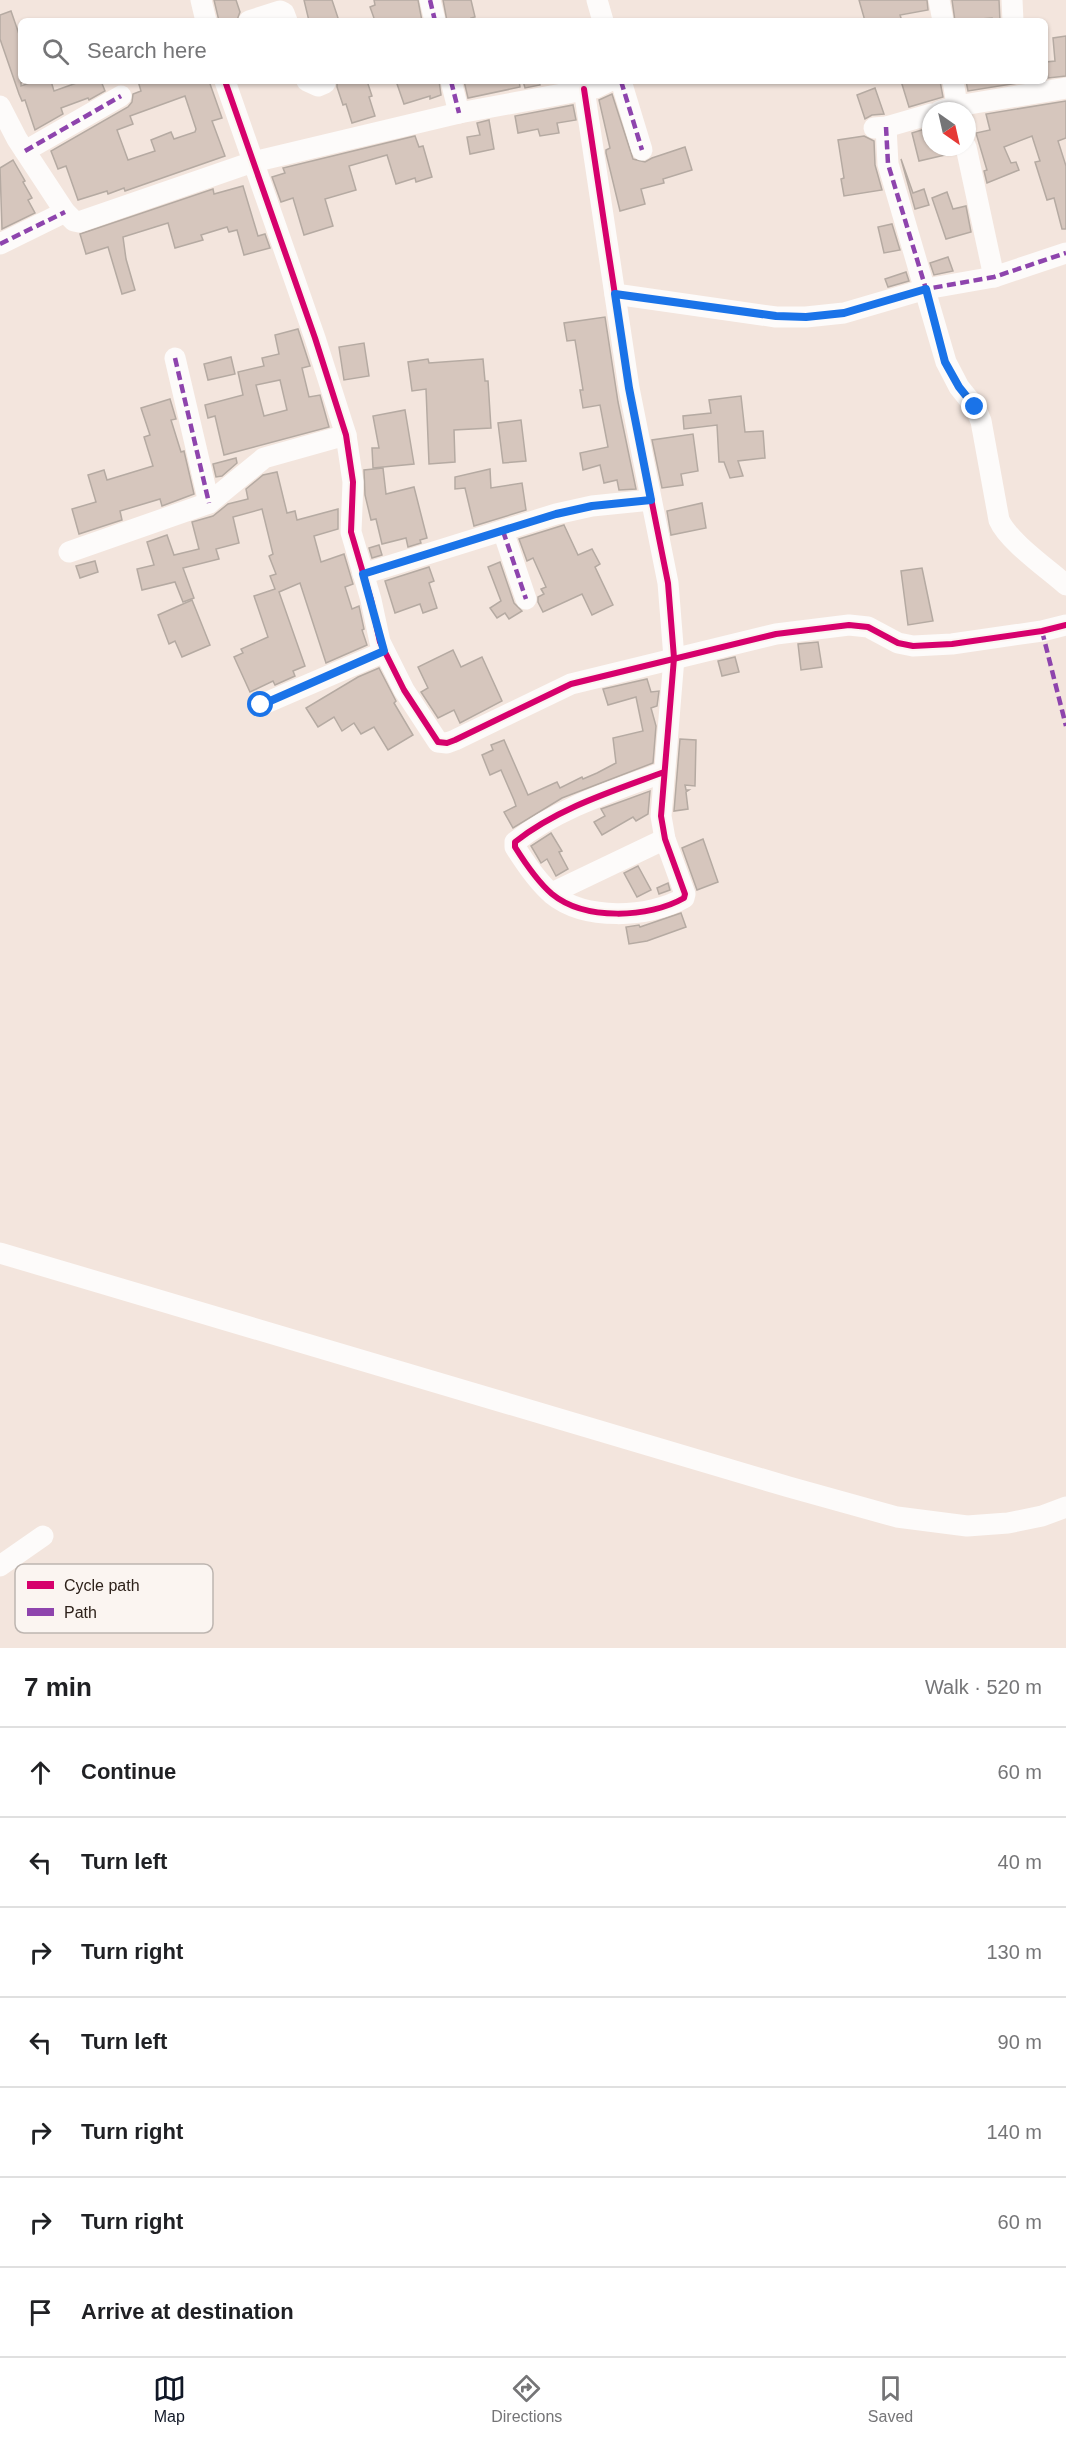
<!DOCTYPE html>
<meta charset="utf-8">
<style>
:root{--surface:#fff;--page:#f6f6f6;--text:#202124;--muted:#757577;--line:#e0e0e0;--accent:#111827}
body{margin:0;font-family:Helvetica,sans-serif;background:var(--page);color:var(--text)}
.compass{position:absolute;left:922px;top:102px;width:54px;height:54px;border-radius:50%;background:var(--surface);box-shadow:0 2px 4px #0004;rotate:146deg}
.stop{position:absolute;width:18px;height:18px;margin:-14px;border:4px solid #1a73e8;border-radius:50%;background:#fff}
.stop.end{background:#1a73e8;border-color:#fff;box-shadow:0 2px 6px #0008}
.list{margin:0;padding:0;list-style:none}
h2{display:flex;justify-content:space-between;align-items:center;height:78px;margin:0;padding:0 24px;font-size:26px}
h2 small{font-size:20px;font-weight:400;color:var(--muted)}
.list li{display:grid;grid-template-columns:39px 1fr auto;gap:18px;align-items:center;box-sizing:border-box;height:90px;padding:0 24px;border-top:2px solid var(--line)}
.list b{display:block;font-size:22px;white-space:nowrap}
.list em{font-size:20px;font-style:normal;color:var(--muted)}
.icon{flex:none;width:33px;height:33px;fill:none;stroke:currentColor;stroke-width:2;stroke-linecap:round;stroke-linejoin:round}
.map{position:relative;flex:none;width:1066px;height:1648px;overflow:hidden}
.search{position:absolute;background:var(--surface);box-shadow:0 2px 4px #0004;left:18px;right:18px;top:18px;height:66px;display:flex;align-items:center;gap:15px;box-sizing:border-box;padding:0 21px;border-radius:9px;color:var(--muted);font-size:22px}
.sheet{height:708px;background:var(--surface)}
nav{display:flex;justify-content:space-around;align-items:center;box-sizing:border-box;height:84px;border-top:2px solid var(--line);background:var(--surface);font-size:16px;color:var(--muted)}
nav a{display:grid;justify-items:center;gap:3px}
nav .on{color:var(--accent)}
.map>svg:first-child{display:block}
</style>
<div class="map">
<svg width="1066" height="1648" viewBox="0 0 1066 1648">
<rect width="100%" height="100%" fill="#f3e5dd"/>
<g fill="#d6c6bd" stroke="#b5aaa2" stroke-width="1.5" fill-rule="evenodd">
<path d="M214,0H236L240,12L237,20L219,21Z"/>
<path d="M304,0H332L339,21H309Z"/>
<path d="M374,0H418L422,21H375L370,7L375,5Z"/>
<path d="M443,0H471L475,17L471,18L472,21H447Z"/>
<path d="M859,0H927L928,10L900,15L902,21H865Z"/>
<path d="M952,0H999L1000,21H992V18L955,21Z"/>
<path d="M11,11L21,40V86L35,81H51L54,91L82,81H101L105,91L89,100L88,98L61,108L63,114L35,130L25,100L22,101L19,94L0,39V15Z"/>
<path d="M1066,36V76L1048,78L1046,62L1055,61L1053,38Z"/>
<path d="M138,81H209L222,118L212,121L225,156L125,191L124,188L108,194L107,191L78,200L66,166L58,169L51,151L128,107L132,102L133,94L141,91ZM185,96L196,129L195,132L174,139L171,132L151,140L155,151L128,160L117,130L133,124L130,116Z"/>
<path d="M337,81H367L372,96L369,97L375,116L352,123L346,104L343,105L337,87Z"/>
<path d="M396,81H439L441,95L430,99V96L404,104Z"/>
<path d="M464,81H519L520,87L468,98Z"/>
<path d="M523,81H539L540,85L525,88Z"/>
<path d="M901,81H940L943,97L909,107Z"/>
<path d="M966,81H1030L968,91Z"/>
<path d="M875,88L884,114L872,115L865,119L857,95Z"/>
<path d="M612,94L633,159L645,162L652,158L685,147L692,170L663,179L664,183L641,189L645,204L620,211L606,153V150L610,148L599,100Z"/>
<path d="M1066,101V138L1058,141L1066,166V229H1062L1054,198L1047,200L1035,162L1040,161L1032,136L1004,147L1011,163L1016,162L1019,170L987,183L984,171L987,170L976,133L990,130L986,114Z"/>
<path d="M573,105L576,120L557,123L559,133L540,136L538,129L518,133L515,116Z"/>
<path d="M489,120L494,149L470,154L467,137L480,135L477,123Z"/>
<path d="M931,127V147H954V153L919,161L912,133Z"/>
<path d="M415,136L419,147L423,146L432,177L416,182L415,178L396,184L387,155L349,166L356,190L325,199L333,226L304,235L293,198L281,202L272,177L285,173L283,168Z"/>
<path d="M864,136L874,141L875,165L882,190L844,196L841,179L844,178L838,140Z"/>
<path d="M901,159L913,193L924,189L929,205L915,209Z"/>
<path d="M13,160L25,181L23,182L32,198L28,200L35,213L2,229L0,168Z"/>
<path d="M243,186L258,236L265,234L270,248L244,255L237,230L229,232L227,227L201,235L203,240L175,248L168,223L123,237L126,259L135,290L122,294L108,247L86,254L80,234L213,189L214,194Z"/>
<path d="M947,192L953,209L966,206L971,232L946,239L932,198Z"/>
<path d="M892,224L900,250L884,253L878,227Z"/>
<path d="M948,257L953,271L934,275L930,263Z"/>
<path d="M906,272L909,281L888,287L885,279Z"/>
<path d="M605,317L618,402L636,489L619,490L617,480L604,483L600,465L583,470L580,453L608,447L600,405L583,408L580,390H583L575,340L567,341L564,323Z"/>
<path d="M298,329L310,366L302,368L309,397L320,395L329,427L224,455L215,416L208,418L205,405L243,395L238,372L264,366L262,358L279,354L275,335ZM280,380L287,410L264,416L256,385Z"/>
<path d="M364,343L369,376L344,380L339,347Z"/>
<path d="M231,357L235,374L208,380L204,364Z"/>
<path d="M428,359L429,363L483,359L485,381H488L491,428L454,430L455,462L429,464L426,389L412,391L408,362Z"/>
<path d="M741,396L745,432L763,431L765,458L738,461L743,476L730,478L724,462H719L717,425L684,429L683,416L711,413L709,400Z"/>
<path d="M170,399L176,419L171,420L181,452L184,451L194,494L162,506L160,499L120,511L122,520L79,534L72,509L96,502L88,475L104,470L107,480L153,466L144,437L150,435L141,408Z"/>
<path d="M405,410L414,464L373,468L372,448H379L373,416Z"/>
<path d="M521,420L526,461L503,463L498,423Z"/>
<path d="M693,434L698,471L681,474L683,485L662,488L652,440Z"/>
<path d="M236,458L237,463L222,476L216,477L213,464Z"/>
<path d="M383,468L386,494L414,487L427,538L420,540L421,543L408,547L406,538L382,544L376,519L371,520L365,495L364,470Z"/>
<path d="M490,469L491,488L522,483L526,510L474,526L465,488L455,489V477Z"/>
<path d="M277,472L287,513L295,511L297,520L338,509V529L314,536L321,562L344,554L353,584L345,587L352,609L359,606L364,629L362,630L367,645L326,663L300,583L279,592L305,666L293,671L295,676L275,685L273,681L250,692L234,657L243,653L241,649L268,637L254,596L275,589L270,576L276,574L269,556L273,554L262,509L233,517L239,543L216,549L219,559L183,568L194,598L183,602L175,582L142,590L137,569L154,565L147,542L167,535L174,555L199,549L192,522L213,516L228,504L248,499L246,489L263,475Z"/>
<path d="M702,503L706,528L671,535L667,511Z"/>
<path d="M564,525L578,555L592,549L600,564L595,567L613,605L592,615L582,594L543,612L538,602V597L544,594L541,589L546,587L533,558L527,561L519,539Z"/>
<path d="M379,545L382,555L372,558L369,548Z"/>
<path d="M95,561L98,572L80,578L76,566Z"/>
<path d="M500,562L514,603L522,611L509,619L505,613L497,618L490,608L501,601L488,567Z"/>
<path d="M429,567L434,581L429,583L437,608L423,613L420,604L395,613L385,581Z"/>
<path d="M922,568L933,621L908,625L901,571Z"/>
<path d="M192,600L210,645L182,657L175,641L169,644L158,615Z"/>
<path d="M818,642L822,667L801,670L798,644Z"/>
<path d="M453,650L461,667L482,657L502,701L460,723L454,710L438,718L421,692L428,688L418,667Z"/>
<path d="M735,657L739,672L722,676L718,661Z"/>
<path d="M379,668L396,701L394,703L413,735L388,750L374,727L361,734L354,723L342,731L334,717L318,727L306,708L358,677Z"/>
<path d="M647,679L651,692L659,691L657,706L651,708L656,726L653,763L562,798L513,828L504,812L516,806L514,800L501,770L490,775L482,755L493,750L491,745L504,740L528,795L557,782L560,788L582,777L583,779L597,773L616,763L613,738L643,731L636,697L608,705L603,689Z"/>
<path d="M680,739L696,740L695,786L685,785L686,790H689L686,792L688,809L674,811Z"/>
<path d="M650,791L648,814L636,821L633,817L602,835L594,822L605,816L601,809Z"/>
<path d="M551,833L562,851L559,852L568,869L556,876L547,859L541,863L531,846Z"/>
<path d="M703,839L718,882L697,890L682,848Z"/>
<path d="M638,866L651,890L637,897L624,873Z"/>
<path d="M668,883L670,890L659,894L657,888Z"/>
<path d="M681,913L686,927L647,941L629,944L626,927L639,925L640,927Z"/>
</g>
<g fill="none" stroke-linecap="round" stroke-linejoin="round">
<g stroke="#fdfbfa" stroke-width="21">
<path d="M201,0L206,21"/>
<path d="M430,0L435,21"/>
<path d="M597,0L603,21"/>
<path d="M939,0L943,21"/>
<path d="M1012,0L1013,21"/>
<path d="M249,21L280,11L284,13L287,21"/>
<path d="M225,81L315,338L346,435L353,482L351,532L371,600L380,642L404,690L438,742L447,743L455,740L571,684L776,634L849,625L868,627L898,643L913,646L952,644L1042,631L1066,625"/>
<path d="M307,81L318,86L325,83"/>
<path d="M451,81L459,113"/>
<path d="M621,81L642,150"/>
<path d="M953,81L958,111"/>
<path d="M584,89L629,388L668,583L674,658L661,816L665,839L685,894L684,898C649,918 585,921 552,894C538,882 525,863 515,847V842C558,808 613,791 664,772"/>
<path d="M0,106L17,139L65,212L74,221L79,222L253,162L459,113L595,88L609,81"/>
<path d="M940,111L957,106L1066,88"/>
<path d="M886,127L888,164L946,362L959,387L975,407L981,421L999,520C1008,541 1048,569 1066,585"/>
<path d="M874,128L886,127L931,114"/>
<path d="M966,147L994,277"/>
<path d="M25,151L121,96"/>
<path d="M0,244L65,212"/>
<path d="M615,294L776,317H806L844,313L926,289L994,277L1066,253"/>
<path d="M175,358L209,503"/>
<path d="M503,531L526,599"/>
<path d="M69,552L209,503L264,458L346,435"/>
<path d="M363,574L556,514L592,506L651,500"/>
<path d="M261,705L384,652"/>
<path d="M552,893L665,839"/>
<path d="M0,1253L789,1487L897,1517L967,1526L1008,1523L1042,1516L1066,1507"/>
<path d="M0,1566L43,1536"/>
</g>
<g stroke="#8e44ad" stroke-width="4.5" stroke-dasharray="9 4.5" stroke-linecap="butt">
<path d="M430,0L435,21"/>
<path d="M451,81L459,113"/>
<path d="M621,81L642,150"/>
<path d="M886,127L888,164L926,289"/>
<path d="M25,151L121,96"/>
<path d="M0,244L65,212"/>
<path d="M615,294L776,317H806L844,313L926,289L994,277L1066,253"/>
<path d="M175,358L209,503"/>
<path d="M503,531L526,599"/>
<path d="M1042,631L1066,726"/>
</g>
<g stroke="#fbf5f1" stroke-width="10">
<g id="cycleway">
<path d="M225,81L315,338L346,435L353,482L351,532L371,600L380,642L404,690L438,742L447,743L455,740L571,684L776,634L849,625L868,627L898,643L913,646L952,644L1042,631L1066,625"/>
<path d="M584,89L629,388L668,583L674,658L661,816L665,839L685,894L684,898C649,918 585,921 552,894C538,882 525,863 515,847V842C558,808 613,791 664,772"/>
</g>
</g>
<use href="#cycleway" stroke="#d6006c" stroke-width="6"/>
</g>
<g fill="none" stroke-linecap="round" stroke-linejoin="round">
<path stroke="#1a73e8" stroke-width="8" d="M261,705L384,651L363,574L556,514L592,506L651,500L629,388L615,294L776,316L806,317L844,313L926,289L945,362L959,387L975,407"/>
</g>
<rect x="15" y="1564" width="198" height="69" rx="9" fill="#fbf5f1" stroke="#bdb5b0" stroke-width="1.5"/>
<rect x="27" y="1581" width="27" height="8" fill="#d6006c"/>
<rect x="27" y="1608" width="27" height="8" fill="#8e44ad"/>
<g font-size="16" fill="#2d211a">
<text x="64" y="1591">Cycle path</text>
<text x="64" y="1618">Path</text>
</g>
</svg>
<svg class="compass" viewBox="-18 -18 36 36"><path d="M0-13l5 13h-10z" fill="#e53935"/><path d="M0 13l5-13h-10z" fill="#757577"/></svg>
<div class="stop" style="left:261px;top:705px"></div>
<div class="stop end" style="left:975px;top:407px"></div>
<div class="search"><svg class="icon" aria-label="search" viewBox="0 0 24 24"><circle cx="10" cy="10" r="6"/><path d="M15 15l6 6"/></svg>Search here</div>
</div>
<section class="sheet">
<h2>7 min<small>Walk · 520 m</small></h2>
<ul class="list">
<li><svg class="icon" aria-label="ahead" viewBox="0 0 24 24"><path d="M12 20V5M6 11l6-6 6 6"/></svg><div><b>Continue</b></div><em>60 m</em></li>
<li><svg class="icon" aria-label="left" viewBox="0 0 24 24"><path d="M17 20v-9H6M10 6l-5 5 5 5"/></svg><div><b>Turn left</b></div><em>40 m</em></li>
<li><svg class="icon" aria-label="right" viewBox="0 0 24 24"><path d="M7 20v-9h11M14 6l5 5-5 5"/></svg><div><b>Turn right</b></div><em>130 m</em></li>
<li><svg class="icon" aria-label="left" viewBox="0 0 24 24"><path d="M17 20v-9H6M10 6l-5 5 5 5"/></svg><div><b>Turn left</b></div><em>90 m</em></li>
<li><svg class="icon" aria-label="right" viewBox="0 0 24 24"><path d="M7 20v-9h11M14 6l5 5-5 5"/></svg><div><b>Turn right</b></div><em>140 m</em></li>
<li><svg class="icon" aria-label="right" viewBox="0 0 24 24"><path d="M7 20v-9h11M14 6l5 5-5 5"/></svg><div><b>Turn right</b></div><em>60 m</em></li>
<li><svg class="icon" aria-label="arrive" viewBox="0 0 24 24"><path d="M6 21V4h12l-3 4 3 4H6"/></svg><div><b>Arrive at destination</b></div></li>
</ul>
</section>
<nav>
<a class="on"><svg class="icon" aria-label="map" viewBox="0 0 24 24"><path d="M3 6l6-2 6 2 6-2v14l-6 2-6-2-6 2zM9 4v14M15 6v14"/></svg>Map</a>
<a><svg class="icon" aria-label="directions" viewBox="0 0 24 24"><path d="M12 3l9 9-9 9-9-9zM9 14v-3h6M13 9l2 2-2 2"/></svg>Directions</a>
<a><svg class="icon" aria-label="saved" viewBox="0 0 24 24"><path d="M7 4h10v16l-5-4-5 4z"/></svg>Saved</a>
</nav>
